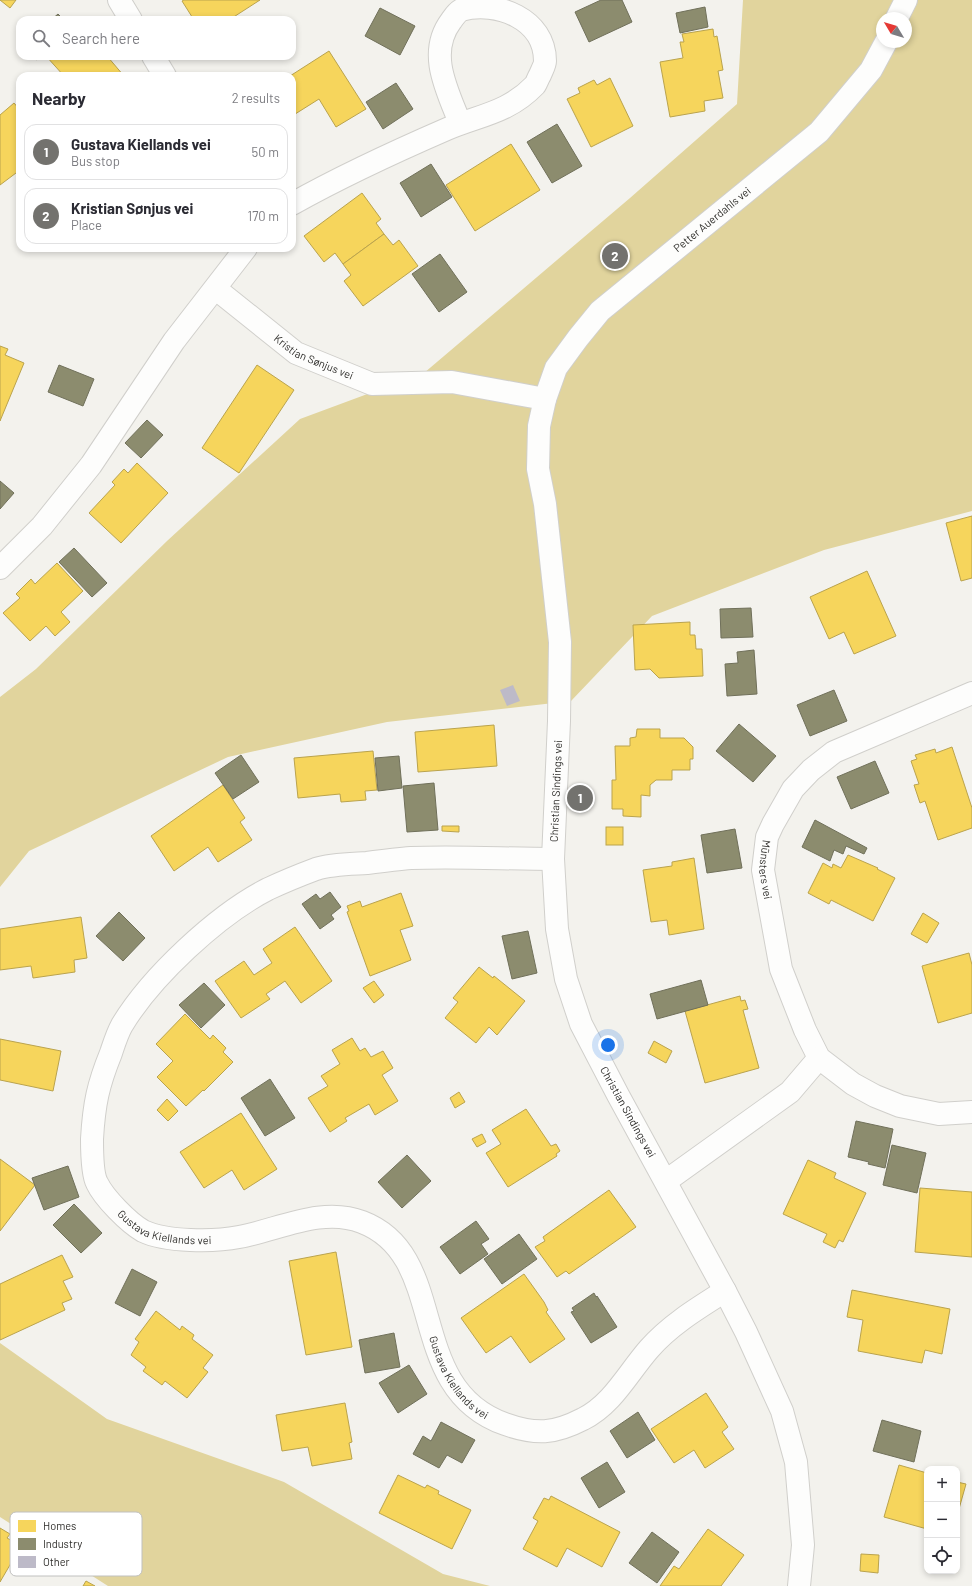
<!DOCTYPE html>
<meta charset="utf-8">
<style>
:root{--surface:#fff;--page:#f2f2f3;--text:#2b2b33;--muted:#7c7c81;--line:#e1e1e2;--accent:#73726e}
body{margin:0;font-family:Barlow,sans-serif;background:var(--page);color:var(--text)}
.controls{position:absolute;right:12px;bottom:12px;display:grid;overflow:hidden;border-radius:8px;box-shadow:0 2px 6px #0003}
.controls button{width:36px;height:36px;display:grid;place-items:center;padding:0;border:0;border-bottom:1px solid var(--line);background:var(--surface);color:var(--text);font:20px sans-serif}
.compass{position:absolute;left:876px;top:12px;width:36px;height:36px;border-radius:50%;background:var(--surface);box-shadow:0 2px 6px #0003;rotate:308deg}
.you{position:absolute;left:608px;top:1045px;width:14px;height:14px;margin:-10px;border:3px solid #fff;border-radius:50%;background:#1a73e8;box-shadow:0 0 0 6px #1a73e833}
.badge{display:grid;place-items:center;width:26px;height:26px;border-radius:50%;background:var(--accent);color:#fff;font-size:13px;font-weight:700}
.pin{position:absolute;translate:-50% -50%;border:2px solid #fff;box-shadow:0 1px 4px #0006}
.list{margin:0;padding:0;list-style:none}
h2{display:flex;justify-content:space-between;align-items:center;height:52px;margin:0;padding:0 16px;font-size:17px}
h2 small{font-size:13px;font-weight:400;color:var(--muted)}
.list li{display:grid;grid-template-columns:26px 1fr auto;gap:12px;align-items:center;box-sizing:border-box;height:56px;margin:0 8px 8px;padding:0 8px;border:1px solid var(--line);border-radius:12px}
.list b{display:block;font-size:15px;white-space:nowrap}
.list p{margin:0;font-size:13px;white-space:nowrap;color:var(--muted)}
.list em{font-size:13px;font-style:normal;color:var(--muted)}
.icon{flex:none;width:22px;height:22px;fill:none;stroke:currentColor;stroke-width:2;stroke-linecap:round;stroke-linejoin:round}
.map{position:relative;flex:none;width:972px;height:1586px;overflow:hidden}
.search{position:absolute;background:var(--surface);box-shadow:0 2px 6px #0003;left:16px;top:16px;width:280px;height:44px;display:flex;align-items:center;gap:10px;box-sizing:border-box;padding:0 14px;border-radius:12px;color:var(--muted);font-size:15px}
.panel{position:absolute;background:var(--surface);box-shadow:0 2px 6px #0003;left:16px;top:72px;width:280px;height:180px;border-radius:12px}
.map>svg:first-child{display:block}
</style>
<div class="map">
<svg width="972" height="1586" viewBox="0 0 972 1586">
<rect width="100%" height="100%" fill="#f3f2ed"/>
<g fill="#e1d49d" fill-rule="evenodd">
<path d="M743,0H972V511L824,550L652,616L571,701L387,722L228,757L29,851L0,887V697L36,669L167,541L300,419L424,373L630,198L737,104ZM882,18H906V42H882Z"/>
<path d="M0,1343L107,1419L284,1482L443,1574L490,1586H108L0,1517Z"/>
</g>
<g fill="#f6d55c" stroke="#baa34d">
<path d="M0,0H16L10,8Z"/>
<path d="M184,0H260L229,20H194L182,1Z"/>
<path d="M713,29L714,37L717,36L723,70L718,71L723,98L704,101L705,111L670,117L660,62L683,58L680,42H684L682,34Z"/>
<path d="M329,51L366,109L336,127L319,99L292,116V76H290Z"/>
<path d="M46,56H107L124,76H64Z"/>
<path d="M610,78L633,126L591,147L567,99L580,93L578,88L594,80L597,85Z"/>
<path d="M14,103L20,110V170L0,185V115Z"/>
<path d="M511,144L540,190L475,231L446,185Z"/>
<path d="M362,193L381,219L376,223L384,234L343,264L335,253L324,262L304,236Z"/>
<path d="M384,234L393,245L399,240L418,266L363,306L344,281L351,275L343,264Z"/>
<path d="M0,346L8,349L5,355L24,363L0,421Z"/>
<path d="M257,365L294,390L239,473L202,448Z"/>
<path d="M137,463L168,493L121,543L89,513L115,485L112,482L124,469L128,473Z"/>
<path d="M972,516V578L961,581L946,523Z"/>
<path d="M57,563L83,591L61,612L70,622L55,636L46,626L30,641L3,613L20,598L16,594L31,579L35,584Z"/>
<path d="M867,571L896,636L854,654L844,632L829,639L810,597Z"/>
<path d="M690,622V635H695L696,649H702L703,676L659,678L650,669L635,670L633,625Z"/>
<path d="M494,725L497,766L418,772L415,732Z"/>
<path d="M637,729H660V738H684L693,747V759H690V770H672V780H656L650,785V796L641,795V817L623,816V809H612V780H616L615,746H630V738L636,737Z"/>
<path d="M952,747L972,808V828L938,840L925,801L920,803L914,785L919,784L911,761L917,759L915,755L935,749L936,753Z"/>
<path d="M373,751L377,790L365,791L366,800L341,802L340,794L298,798L294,758Z"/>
<path d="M223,785L245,818L240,822L252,840L218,862L208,847L174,871L151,836Z"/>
<path d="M442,826H459V832L442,831Z"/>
<rect x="606" y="827" width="17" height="18"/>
<path d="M848,855L878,868L877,869L895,878L873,921L831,900L829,904L808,893L823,863L832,868L833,864L841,868Z"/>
<path d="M694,858L704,929L669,935L667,920L651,922L643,870L672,866V862Z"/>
<path d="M401,893L413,926L400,930L411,960L370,976L347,912L349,911L347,906L360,901L362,907Z"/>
<path d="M923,913L939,923L927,943L911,934Z"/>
<path d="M81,917L87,958L74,960L75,972L33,978L31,966L0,970V929Z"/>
<path d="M295,927L332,981L301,1003L285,981L266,994L270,999L241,1018L215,981L244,961L254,975L272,963L263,949Z"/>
<path d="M969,953L972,965V1013L938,1023L922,966Z"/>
<path d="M479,967L493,978L494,976L525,1001L497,1035L489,1027L476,1043L445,1018L458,1002L453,998Z"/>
<path d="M374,981L384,995L374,1003L363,988Z"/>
<path d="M740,996L741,1001L745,1000L748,1009L743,1010L759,1068L705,1083L685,1011Z"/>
<path d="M185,1014L210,1039L213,1035L226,1048L223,1052L233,1062L204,1091L203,1090L186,1106L157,1077L173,1061L156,1044Z"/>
<path d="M352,1038L360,1051L365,1048L371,1057L383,1051L393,1068L382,1075L398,1101L375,1115L369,1104L345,1118L347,1121L330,1132L308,1098L328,1086L321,1076L340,1064L332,1050Z"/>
<path d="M0,1039L61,1051L53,1091L0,1080Z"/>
<path d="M654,1041L672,1051L666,1063L648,1053Z"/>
<path d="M459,1092L465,1102L455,1108L450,1098Z"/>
<path d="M167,1099L178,1111L168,1121L157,1110Z"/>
<path d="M526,1109L551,1146L556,1144L560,1151L556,1154L557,1156L508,1187L486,1153L501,1144L492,1130Z"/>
<path d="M241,1113L277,1169L244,1190L232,1170L204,1188L180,1152Z"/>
<path d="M482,1134L486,1142L477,1147L472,1139Z"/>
<path d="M0,1159L35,1185L0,1231Z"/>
<path d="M808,1160L836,1173L834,1178L866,1193L843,1242L839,1240L835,1248L823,1242L827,1234L783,1214Z"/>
<path d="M920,1188L972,1192V1257L915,1252Z"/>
<path d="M609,1190L636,1227L569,1274L566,1271L557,1277L535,1247L545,1241L543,1237Z"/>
<path d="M336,1252L352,1347L306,1355L289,1261Z"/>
<path d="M62,1255L73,1277L63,1281L72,1299L62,1303L65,1310L0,1340V1284Z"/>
<path d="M524,1274L544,1302L548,1310L546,1312L565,1339L530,1363L511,1336L486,1353L461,1318Z"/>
<path d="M852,1290L950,1309L942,1354L925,1350L922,1363L858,1351L863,1320L847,1317Z"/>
<path d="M156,1311L180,1330L182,1326L194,1335L192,1339L213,1355L203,1368L208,1372L187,1398L165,1381L162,1385L143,1371L146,1367L131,1355L139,1342L135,1339Z"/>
<path d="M706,1393L728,1427L722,1432L734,1449L705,1468L694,1450L674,1463L651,1429Z"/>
<path d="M345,1403L352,1442L349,1443L352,1459L312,1466L308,1447L282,1451L276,1415Z"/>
<path d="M899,1465L927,1473V1529L884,1517Z"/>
<path d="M398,1475L425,1488L427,1485L439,1491L438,1494L471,1510L452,1549L379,1513Z"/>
<path d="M957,1482L966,1484L957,1516Z"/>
<path d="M551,1496L620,1532L602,1567L567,1548L557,1567L523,1549L538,1521L533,1518L544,1498L549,1500Z"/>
<path d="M0,1528L10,1534L7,1538L21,1546L0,1582Z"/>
<path d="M708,1529L744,1555L721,1586H660L674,1566L679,1569Z"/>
<path d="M861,1554L879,1555L878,1573L860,1571Z"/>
<path d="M86,1581L95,1586H83Z"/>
</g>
<g fill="#8c8c6e" stroke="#70705a">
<path d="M601,0H622L632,22L589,42L575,12Z"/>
<path d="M705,7L708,27L680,33L676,13Z"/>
<path d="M380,8L415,26L400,55L365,36Z"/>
<path d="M58,14L64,20H51Z"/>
<path d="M32,56H41L36,60Z"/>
<path d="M396,83L413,109L383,129L366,102Z"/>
<path d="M557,124L582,166L552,183L527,142Z"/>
<path d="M431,164L452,197L421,217L400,183Z"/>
<path d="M440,254L467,292L439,312L412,274Z"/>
<path d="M59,365L94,379L83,406L48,392Z"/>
<path d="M147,420L163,435L141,458L125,443Z"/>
<path d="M0,481L14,493L0,509Z"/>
<path d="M74,548L107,583L92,597L59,562Z"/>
<path d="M751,608L753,637L721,638L720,609Z"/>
<path d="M754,650L757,694L727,696L725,664L738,663L737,652Z"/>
<path d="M834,690L847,721L810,736L797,705Z"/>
<path d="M739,724L776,756L753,782L716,751Z"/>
<path d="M241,755L259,782L233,799L215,773Z"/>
<path d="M399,756L402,788L378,791L375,758Z"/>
<path d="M875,761L889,793L851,809L837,777Z"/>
<path d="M434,783L438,830L407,832L403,786Z"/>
<path d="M815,820L867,848L864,854L846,846L843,854L834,850L830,861L802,847Z"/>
<path d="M735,829L742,868L707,873L701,835Z"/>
<path d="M330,892L341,907L331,915L334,919L320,929L302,904L316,894L320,899Z"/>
<path d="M119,912L145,938L123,961L96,936Z"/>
<path d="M528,931L537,973L512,979L502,936Z"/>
<path d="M701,980L708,1005L657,1019L650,994Z"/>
<path d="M204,983L225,1005L201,1028L179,1005Z"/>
<path d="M270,1079L295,1118L265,1136L241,1098Z"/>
<path d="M856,1121L893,1129L885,1168L868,1164L869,1162L848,1157Z"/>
<path d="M892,1145L926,1153L917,1193L883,1185Z"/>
<path d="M407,1155L431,1181L402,1208L378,1182Z"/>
<path d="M68,1166L79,1197L44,1210L32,1178Z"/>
<path d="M74,1204L102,1233L81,1253L53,1225Z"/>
<path d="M476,1221L489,1239L481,1244L488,1254L460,1274L440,1247Z"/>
<path d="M519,1234L537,1259L502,1284L484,1259Z"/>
<path d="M132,1269L157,1282L140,1316L115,1303Z"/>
<path d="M594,1293L596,1297L597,1296L617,1327L591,1343L571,1312L574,1311L572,1308Z"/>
<path d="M394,1333L400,1367L365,1373L359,1340Z"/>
<path d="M409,1365L427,1394L398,1413L379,1383Z"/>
<path d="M638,1412L655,1440L627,1458L610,1431Z"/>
<path d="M882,1420L921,1431L914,1462L873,1451Z"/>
<path d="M441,1422L475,1440L462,1463L447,1455L439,1468L413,1454L423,1436L431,1441Z"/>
<path d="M607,1462L625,1492L599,1508L581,1478Z"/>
<path d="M652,1532L679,1552L657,1583L629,1563Z"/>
</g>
<g fill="#bdbac8">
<path d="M618,247L624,256L612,265L605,256Z"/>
<path d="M513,685L520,701L507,706L500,690Z"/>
</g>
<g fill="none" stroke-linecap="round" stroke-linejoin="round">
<g stroke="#d0cfcb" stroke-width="24">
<g id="minor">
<path d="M119,0L131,20"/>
<path d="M897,18L906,0"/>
<path d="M153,56L165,76"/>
<path d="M292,204C342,176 394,152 447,129C480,115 508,113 535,85C537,82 538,78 540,75C542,70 545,65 545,61C545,19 497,0 461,10C456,13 454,17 451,21C427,53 447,90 460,123"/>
<path id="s1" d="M216,289L296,353L372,384L452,382L545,399"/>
<path d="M0,568L42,526L91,465L174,341L246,248"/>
<path id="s2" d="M972,693L834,752L811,770L793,789L773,824L767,837L763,870L781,969L805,1030L819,1058L853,1084L875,1096L900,1106L939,1114L972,1112"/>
<path id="s3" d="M553,859C506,859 458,856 411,858C397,859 382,861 367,863C350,864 331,864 316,869C300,875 283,882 268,889C217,915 151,977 122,1025C117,1034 114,1044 111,1053C98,1085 94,1104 92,1139C92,1150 92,1174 97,1183C104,1198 129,1223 143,1231C166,1242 214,1242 239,1237C278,1230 322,1206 362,1222C451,1256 403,1388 505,1424C536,1435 554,1434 583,1419C612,1405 628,1373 649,1349C670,1325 698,1308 725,1291"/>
<path d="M666,1181L790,1092L819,1058"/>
<path id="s4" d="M799,1586L803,1545L796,1462L782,1411L746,1332L725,1291L618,1095L581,1024L566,979L557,929L553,859L559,721L560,642L545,504L538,469L539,426L545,399L556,368L578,338L600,311L819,132L871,70L886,42"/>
</g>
</g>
<use href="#minor" stroke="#fdfdfc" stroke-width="22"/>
</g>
<g text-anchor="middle" stroke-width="4" stroke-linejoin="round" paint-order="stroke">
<g font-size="11" fill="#2e2d2a" stroke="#fff">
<text dy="4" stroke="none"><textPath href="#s4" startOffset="1494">Petter Auerdahls vei</textPath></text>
<text dy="4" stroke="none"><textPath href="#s1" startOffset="120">Kristian Sønjus vei</textPath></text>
<text dy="4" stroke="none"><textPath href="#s4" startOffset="850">Christian Sindings vei</textPath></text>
<text dy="4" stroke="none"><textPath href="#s2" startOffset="293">Münsters vei</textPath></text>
<text transform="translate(628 1112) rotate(61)" y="4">Christian Sindings vei</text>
<text dy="4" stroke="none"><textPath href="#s3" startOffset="741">Gustava Kiellands vei</textPath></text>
<text dy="4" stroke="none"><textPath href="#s3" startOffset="1135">Gustava Kiellands vei</textPath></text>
</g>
</g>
<rect x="10" y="1512" width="132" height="64" rx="6" fill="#fff" stroke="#c0c0bf" stroke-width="1"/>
<rect x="18" y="1520" width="18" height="12" fill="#f6d55c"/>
<rect x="18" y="1538" width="18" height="12" fill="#8c8c6e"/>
<rect x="18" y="1556" width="18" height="12" fill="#bdbac8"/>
<g font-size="11" fill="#2e2d2a">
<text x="43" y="1530">Homes</text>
<text x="43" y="1548">Industry</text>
<text x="43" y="1566">Other</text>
</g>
</svg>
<div class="controls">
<button>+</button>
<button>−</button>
<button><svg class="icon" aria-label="locate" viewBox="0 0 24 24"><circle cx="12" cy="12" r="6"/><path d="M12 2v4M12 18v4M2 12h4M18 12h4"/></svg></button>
</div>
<svg class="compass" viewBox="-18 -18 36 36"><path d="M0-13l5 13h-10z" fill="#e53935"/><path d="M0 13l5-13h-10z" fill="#7c7c81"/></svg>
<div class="you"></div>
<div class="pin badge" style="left:580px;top:798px">1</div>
<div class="pin badge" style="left:615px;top:256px">2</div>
<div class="search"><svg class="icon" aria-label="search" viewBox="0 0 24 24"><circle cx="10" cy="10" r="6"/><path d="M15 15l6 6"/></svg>Search here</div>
<section class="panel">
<h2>Nearby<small>2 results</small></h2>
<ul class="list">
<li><span class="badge">1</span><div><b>Gustava Kiellands vei</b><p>Bus stop</p></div><em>50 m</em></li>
<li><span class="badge">2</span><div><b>Kristian Sønjus vei</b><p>Place</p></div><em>170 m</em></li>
</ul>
</section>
</div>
